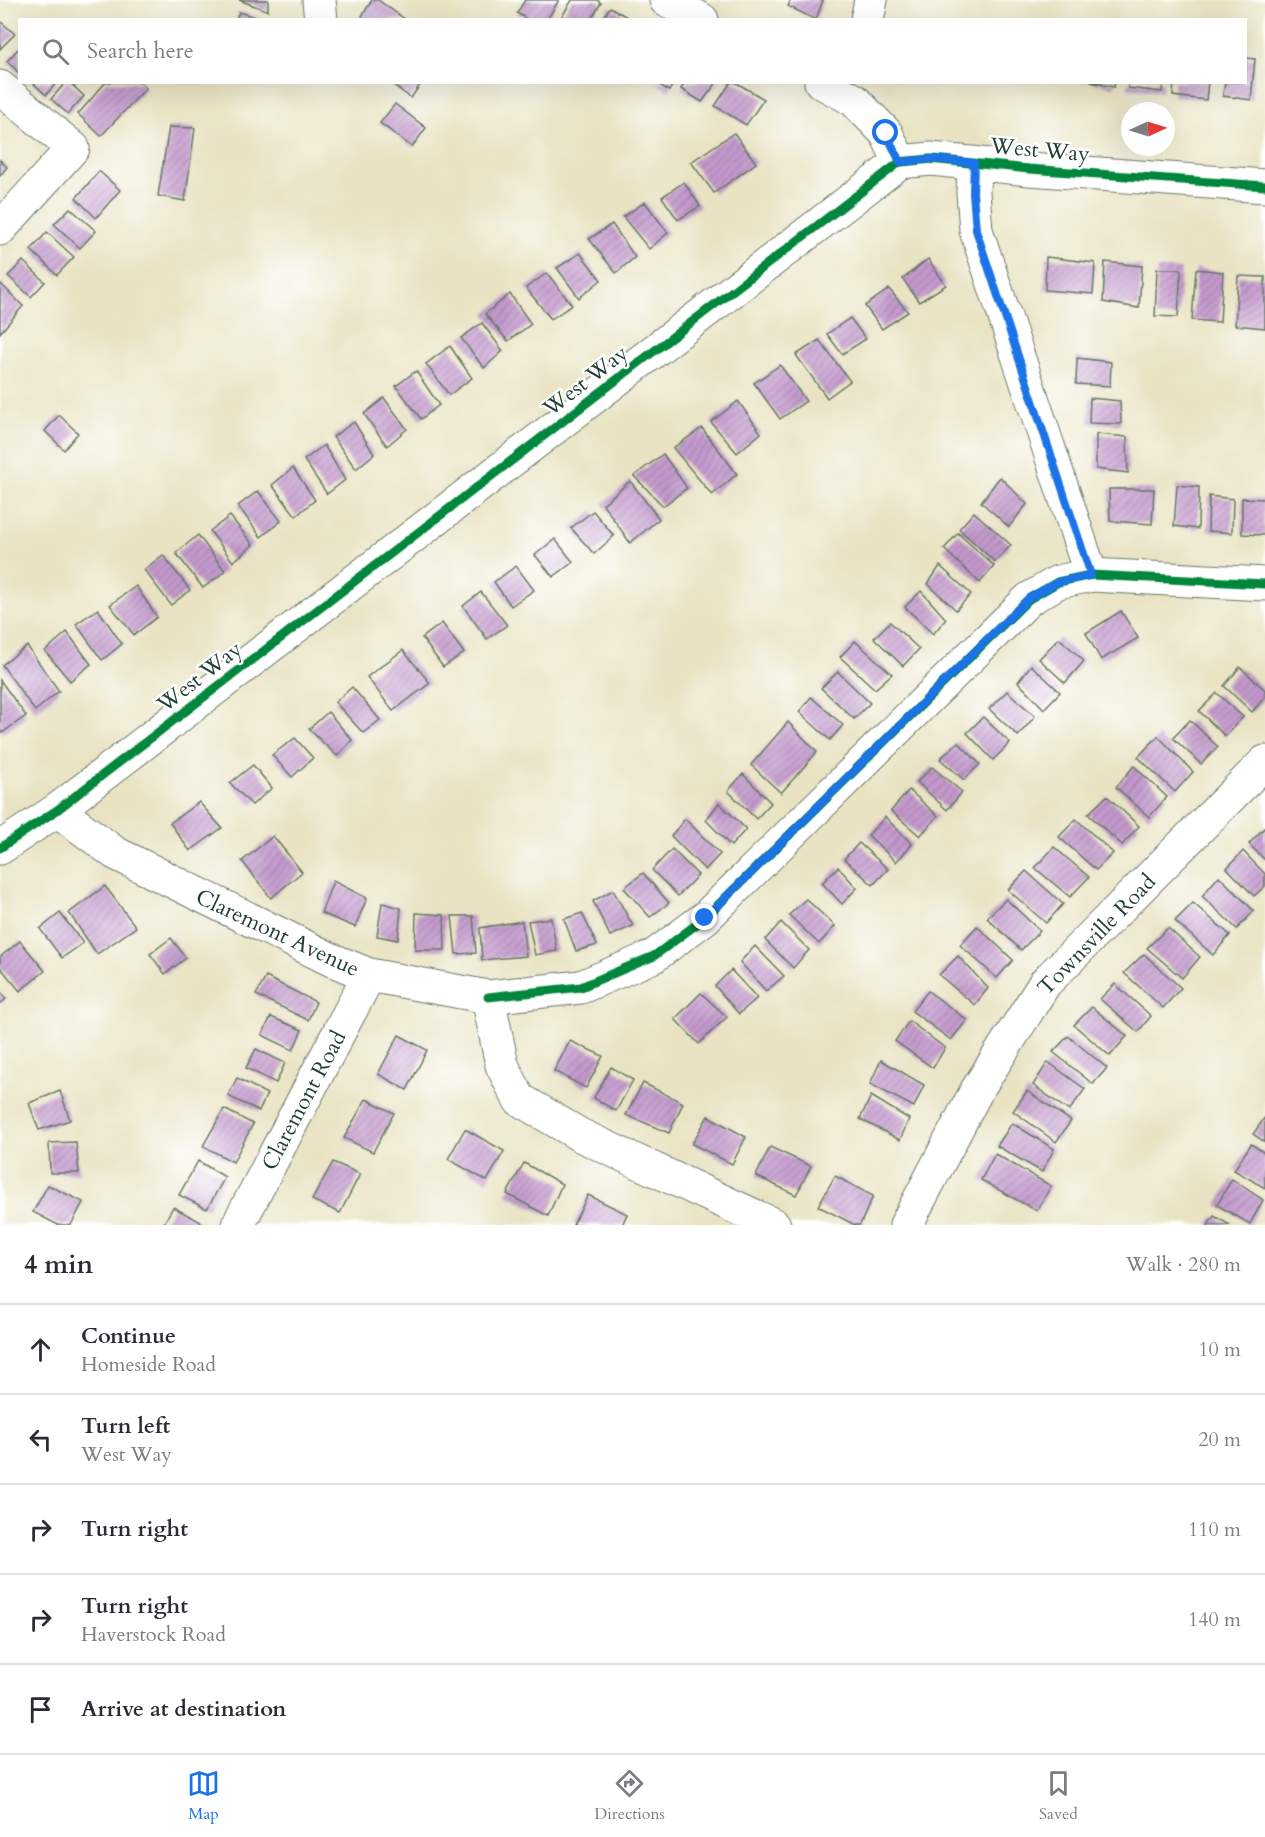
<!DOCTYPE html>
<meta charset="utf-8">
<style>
:root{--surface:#fff;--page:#f2f2f3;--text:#2b2b33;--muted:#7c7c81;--line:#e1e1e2;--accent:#1a73e8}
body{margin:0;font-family:Cardo,serif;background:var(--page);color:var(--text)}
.compass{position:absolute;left:1121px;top:102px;width:54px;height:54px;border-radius:50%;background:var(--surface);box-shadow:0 6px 24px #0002;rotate:86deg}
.stop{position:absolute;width:18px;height:18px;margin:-14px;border:4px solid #1a73e8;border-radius:50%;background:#fff}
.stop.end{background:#1a73e8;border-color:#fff;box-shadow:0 2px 6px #0008}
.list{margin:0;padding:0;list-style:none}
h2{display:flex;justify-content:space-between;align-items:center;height:78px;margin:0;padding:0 24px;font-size:26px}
h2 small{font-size:20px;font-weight:400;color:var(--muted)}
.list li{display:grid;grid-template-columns:39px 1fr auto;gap:18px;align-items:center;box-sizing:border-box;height:90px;padding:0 24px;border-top:2px solid var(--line)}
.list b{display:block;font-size:22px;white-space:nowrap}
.list p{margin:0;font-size:20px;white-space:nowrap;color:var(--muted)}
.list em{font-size:20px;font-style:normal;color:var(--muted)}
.icon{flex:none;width:33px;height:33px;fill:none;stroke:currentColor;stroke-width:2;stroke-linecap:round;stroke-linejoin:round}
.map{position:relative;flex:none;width:1265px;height:1225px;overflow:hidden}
.search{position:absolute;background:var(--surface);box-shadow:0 6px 24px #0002;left:18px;right:18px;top:18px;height:66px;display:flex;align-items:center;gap:15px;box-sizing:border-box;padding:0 21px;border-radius:0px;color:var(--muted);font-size:22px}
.sheet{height:528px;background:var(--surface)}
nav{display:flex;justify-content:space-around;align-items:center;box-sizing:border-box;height:84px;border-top:2px solid var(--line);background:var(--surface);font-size:16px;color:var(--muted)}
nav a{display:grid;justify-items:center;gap:3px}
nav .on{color:var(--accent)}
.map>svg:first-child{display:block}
</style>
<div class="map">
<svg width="1265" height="1225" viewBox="0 0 1265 1225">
<defs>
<pattern id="building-hatch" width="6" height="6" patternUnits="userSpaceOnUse" patternTransform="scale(1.5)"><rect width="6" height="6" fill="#c49ace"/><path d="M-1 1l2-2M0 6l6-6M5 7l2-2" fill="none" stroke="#9f7fa8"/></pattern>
</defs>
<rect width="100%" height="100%" fill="#fff"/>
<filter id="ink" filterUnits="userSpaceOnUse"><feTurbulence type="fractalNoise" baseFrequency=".0167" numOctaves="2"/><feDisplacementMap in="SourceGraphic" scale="12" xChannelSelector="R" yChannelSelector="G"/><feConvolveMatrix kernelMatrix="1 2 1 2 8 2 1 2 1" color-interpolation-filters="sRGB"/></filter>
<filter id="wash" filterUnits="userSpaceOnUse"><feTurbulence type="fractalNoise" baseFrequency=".008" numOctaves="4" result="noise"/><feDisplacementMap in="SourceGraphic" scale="24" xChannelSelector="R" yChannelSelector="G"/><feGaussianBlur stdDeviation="1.35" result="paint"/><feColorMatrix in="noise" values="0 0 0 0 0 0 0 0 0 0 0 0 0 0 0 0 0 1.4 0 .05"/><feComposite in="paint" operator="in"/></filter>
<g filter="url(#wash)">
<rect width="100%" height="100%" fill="#e9e3c3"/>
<g id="blocks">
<g fill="url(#building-hatch)">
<path d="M239,0H268V11Z"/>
<path d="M372,0H378L406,20H366L362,16Z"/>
<path d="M525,0H559L547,20H528L517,13Z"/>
<path d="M572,0H597L601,3L591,20H564L561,18Z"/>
<path d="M791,0H823L816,20L788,6Z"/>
<path d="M610,7L632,20H602Z"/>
<path d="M239,12L262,19V20H236Z"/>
<path d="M0,21L15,34L0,49Z"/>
<path d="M20,47V74L7,61Z"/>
<path d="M1246,58L1255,59L1251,100L1223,96L1225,82H1246Z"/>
<path d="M32,82H57L46,95Z"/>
<path d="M66,82H69L84,96L68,114L51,99Z"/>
<path d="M106,82H140L146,88L101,136L78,114Z"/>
<path d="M389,82H422L411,98Z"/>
<path d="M655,82H674L669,91Z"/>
<path d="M685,82H717L702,102L681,89Z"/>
<path d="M731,82H735L764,99L746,125L715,106Z"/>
<path d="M1090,82H1115L1114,87Z"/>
<path d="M1128,82H1163L1162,92L1128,88Z"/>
<path d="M1174,82H1208L1206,100L1173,96Z"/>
<path d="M395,104L426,128L412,147L380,123Z"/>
<path d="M169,127L195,128L185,201L158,196Z"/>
<path d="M734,133L756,163L714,193L691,162Z"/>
<path d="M0,160L7,167L0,176Z"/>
<path d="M99,171L120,190L96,218L76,198Z"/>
<path d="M684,182L700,206L678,220L662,197Z"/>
<path d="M645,202L668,233L649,249L623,217Z"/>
<path d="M70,208L96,231L80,248L54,224Z"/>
<path d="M612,224L635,257L616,273L589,239Z"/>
<path d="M47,232L74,257L57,275L31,250Z"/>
<path d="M580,253L601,280L579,298L557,268Z"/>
<path d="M1046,257L1095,263L1093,294L1045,290Z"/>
<path d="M928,259L946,285L919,302L903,279Z"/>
<path d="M23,261L45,282L31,297L8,276Z"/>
<path d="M1105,262L1142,266L1139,308L1103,302Z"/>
<path d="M1157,269H1181L1178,317L1155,316Z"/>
<path d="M1196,269L1223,272L1220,322L1192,320Z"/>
<path d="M547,273L572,305L551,319L526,288Z"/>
<path d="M1238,276L1265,277V328L1235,325Z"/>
<path d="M0,283L23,306L0,333Z"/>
<path d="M889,289L908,312L882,329L865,306Z"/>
<path d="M510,294L531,324L508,341L485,314Z"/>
<path d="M850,318L866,339L842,354L827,334Z"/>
<path d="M482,323L503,351L484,368L461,338Z"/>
<path d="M819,340L850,381L827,398L796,355Z"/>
<path d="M450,346L472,378L449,395L426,364Z"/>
<path d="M1077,358L1111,362L1110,386L1076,384Z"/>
<path d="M780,365L806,401L780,419L754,383Z"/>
<path d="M416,371L439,405L421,419L396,386Z"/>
<path d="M384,398L407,429L387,446L364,414Z"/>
<path d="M1090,398L1120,401L1121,424L1089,423Z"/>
<path d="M738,401L761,433L737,453L711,422Z"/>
<path d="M59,415L78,433L64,450L45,431Z"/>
<path d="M354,422L374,454L356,469L333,437Z"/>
<path d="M702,428L737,474L712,495L673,448Z"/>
<path d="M1096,434L1127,437L1128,473L1096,469Z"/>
<path d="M324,445L345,480L327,494L304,460Z"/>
<path d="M663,454L687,488L663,506L634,476Z"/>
<path d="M293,468L315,500L296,516L272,485Z"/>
<path d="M1000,477L1027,504L1009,527L981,502Z"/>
<path d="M630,481L659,519L630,543L603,504Z"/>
<path d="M1177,485L1199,487L1198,529L1174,526Z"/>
<path d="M1109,489H1154L1152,524L1110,521Z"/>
<path d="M258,491L281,521L261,537L238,506Z"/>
<path d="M1209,496L1233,499L1232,533L1208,531Z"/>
<path d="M1242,498L1264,499V535L1242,534Z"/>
<path d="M593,511L614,536L594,554L571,528Z"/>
<path d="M974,512L1011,545L995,562L959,529Z"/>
<path d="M230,516L253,545L233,562L210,531Z"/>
<path d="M958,533L994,566L980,583L944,549Z"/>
<path d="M198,535L225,571L203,588L176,553Z"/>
<path d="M555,539L573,562L553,577L535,555Z"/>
<path d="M163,555L190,590L171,605L144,570Z"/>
<path d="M516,566L534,590L511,606L494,582Z"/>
<path d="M940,566L971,594L956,610L928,584Z"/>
<path d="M136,586L157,617L134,635L110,605Z"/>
<path d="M921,591L946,619L933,634L905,607Z"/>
<path d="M481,592L507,625L487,639L463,606Z"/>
<path d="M98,609L122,644L102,660L76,624Z"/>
<path d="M1121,611L1138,638L1101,660L1086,633Z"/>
<path d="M890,622L919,649L903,666L874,638Z"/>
<path d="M442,623L464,653L443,667L422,638Z"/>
<path d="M67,632L91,664L70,681L45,651Z"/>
<path d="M1059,638L1084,661L1065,683L1039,659Z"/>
<path d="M855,641L892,674L875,689L840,657Z"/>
<path d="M27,646L59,691L35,711L2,665Z"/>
<path d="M403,650L430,683L393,711L367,677Z"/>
<path d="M1031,665L1060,692L1044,709L1018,682Z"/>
<path d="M1240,667L1265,690V697L1252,712L1224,686Z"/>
<path d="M838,672L870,703L854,719L821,688Z"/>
<path d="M0,680L26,716L2,733L0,730Z"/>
<path d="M352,687L380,720L363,733L335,702Z"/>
<path d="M1007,691L1035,716L1018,736L989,709Z"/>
<path d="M1217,693L1243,717L1225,736L1199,711Z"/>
<path d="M811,697L843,725L830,740L799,712Z"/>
<path d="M328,712L352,740L337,756L309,729Z"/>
<path d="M983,717L1010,743L993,760L967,733Z"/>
<path d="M1190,720L1218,747L1201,764L1173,738Z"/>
<path d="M788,722L817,752L781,793L751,765Z"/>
<path d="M1158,736L1193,772L1175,792L1138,757Z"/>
<path d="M295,738L313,758L292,777L272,755Z"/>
<path d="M958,742L980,764L964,780L940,759Z"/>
<path d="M253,765L272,788L252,805L230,783Z"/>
<path d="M1134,766L1167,797L1149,817L1116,787Z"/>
<path d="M932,767L962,792L947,810L917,782Z"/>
<path d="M743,774L771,803L756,819L728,791Z"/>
<path d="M909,790L938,816L920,836L891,811Z"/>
<path d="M1107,796L1139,826L1122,845L1088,814Z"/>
<path d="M199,802L222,828L190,851L170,823Z"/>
<path d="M719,803L746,829L731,846L706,820Z"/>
<path d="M885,817L912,844L896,862L868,835Z"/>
<path d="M685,819L720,854L705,870L671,836Z"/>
<path d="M1076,819L1113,853L1096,870L1059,837Z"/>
<path d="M1265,827V860L1249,844Z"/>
<path d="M273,836L302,872L271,898L242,861Z"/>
<path d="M859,843L888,869L873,885L844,859Z"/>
<path d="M1054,847L1089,877L1070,897L1035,868Z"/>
<path d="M672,849L698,875L678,896L652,870Z"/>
<path d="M1243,851L1265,874V886L1254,896L1227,868Z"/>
<path d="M838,867L857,888L842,904L822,883Z"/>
<path d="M1026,871L1063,904L1046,923L1008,890Z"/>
<path d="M643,873L669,903L650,917L624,888Z"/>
<path d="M1219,876L1254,911L1237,929L1202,896Z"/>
<path d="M333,881L367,898L355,927L321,913Z"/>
<path d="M105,886L136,927L97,954L69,913Z"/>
<path d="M613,890L633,926L610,936L593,901Z"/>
<path d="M806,899L835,926L819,944L789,915Z"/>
<path d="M1006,899L1040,931L1021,950L987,918Z"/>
<path d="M382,903L401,908L398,940L377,936Z"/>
<path d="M1193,903L1230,935L1213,955L1175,921Z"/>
<path d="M60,913L83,943L62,958L40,929Z"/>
<path d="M416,913L444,915L445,950H415Z"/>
<path d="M582,913L597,945L576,951L564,919Z"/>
<path d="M452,916H473L476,953L456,954Z"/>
<path d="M551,918L557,951L535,955L528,921Z"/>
<path d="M522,921L526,956L482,960L480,928Z"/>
<path d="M781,922L809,950L793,968L765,940Z"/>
<path d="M977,926L1013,960L997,978L960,945Z"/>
<path d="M1168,928L1200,957L1182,978L1147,948Z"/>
<path d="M171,938L186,958L165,974L150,954Z"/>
<path d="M20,941L45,971L20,991L0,967V957Z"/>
<path d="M755,946L784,976L766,991L740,962Z"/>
<path d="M1144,954L1181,988L1163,1008L1124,973Z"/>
<path d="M958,956L988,988L975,1005L939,975Z"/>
<path d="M731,970L757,998L739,1014L715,986Z"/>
<path d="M266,977L316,1002L308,1020L256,995Z"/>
<path d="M1115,984L1151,1016L1138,1032L1100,999Z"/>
<path d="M0,991L6,999L0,1004Z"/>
<path d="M928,991L967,1020L951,1040L912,1011Z"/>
<path d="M701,993L727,1017L699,1044L675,1019Z"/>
<path d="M1092,1007L1127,1036L1110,1056L1074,1025Z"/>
<path d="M271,1017L302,1030L293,1050L262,1035Z"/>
<path d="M909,1021L945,1048L933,1068L895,1041Z"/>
<path d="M399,1035L427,1050L407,1090L378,1074Z"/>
<path d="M1068,1036L1107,1068L1093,1084L1053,1052Z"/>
<path d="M570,1041L603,1056L586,1088L554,1071Z"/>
<path d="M256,1049L285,1063L276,1083L246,1068Z"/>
<path d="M881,1060L924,1085L914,1107L870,1084Z"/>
<path d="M1048,1062L1085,1089L1069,1111L1033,1085Z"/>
<path d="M611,1067L633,1080L616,1111L594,1098Z"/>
<path d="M237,1078L267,1094L259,1111L228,1096Z"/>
<path d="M643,1083L683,1103L669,1133L626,1115Z"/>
<path d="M60,1091L70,1120L39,1130L29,1103Z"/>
<path d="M1027,1091L1071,1121L1056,1142L1013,1111Z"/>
<path d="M871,1096L909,1119L900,1140L860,1119Z"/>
<path d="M366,1099L394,1113L373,1152L344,1138Z"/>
<path d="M224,1109L253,1124L233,1162L203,1146Z"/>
<path d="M708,1116L746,1137L732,1164L692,1144Z"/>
<path d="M1265,1117V1142L1253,1134Z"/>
<path d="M1012,1123L1054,1149L1042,1172L997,1146Z"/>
<path d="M465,1129L504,1151L487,1181L448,1159Z"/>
<path d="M76,1142L79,1173H50L49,1143Z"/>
<path d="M1251,1144L1265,1153V1188L1234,1170Z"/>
<path d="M770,1147L811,1166L796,1195L756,1176Z"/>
<path d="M995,1154L1051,1186L1037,1211L981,1180Z"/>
<path d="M198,1161L225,1177L207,1209L179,1195Z"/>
<path d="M333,1162L360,1174L340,1213L312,1200Z"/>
<path d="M524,1163L562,1184L548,1216L507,1194Z"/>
<path d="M835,1176L873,1196L860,1225H855L818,1206Z"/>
<path d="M1232,1179L1263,1200L1250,1224L1217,1205Z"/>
<path d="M48,1185L83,1202L71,1225H58L33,1212Z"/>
<path d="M588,1195L627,1214L622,1225H573Z"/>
<path d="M173,1207L201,1222L200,1225H163Z"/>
<path d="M1214,1216L1230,1225H1208Z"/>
</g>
</g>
</g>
<g filter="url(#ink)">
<use href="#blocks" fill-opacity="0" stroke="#676" stroke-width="1.5"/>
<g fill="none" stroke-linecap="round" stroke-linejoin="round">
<g stroke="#676" stroke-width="35">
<g id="minor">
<path d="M319,0L321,20"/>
<path d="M666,0L702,20"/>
<path d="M867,20L871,0"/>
<path d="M821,82L854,100L886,133L900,162"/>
<path d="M0,87L73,148L0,229"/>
<path d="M974,163L973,193L976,230L1091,575"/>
<path d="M57,810L115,853L330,959L369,975L488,997L502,1065L519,1099L580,1135L774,1225"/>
<path d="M0,848L57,810L900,162L931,159L1029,169L1265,186"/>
<path d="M488,997L581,987L654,956L705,918L1029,599L1058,582L1091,575L1265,584"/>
<path d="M238,1225L369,975"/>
<path d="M906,1225L977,1090L1045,983L1265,762"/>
</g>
</g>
<use href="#minor" stroke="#fff" stroke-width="33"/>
<g stroke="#fff" stroke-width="13">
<g id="cycleway">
<path d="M0,848L57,810L900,162L931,159L1029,169L1265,186"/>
<path d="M488,997L581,987L654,956L705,918L1029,599L1058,582L1091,575L1265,584"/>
</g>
</g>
<use href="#cycleway" stroke="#00873e" stroke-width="9"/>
</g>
</g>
<g fill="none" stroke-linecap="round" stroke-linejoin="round" filter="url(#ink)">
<path stroke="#1a73e8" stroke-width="8" d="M705,918L1029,598L1058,582L1091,575L976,230L973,193L974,163L931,159L900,162L886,133"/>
</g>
<g text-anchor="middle" stroke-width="5" stroke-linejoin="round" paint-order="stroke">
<g font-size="22" fill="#1f3d34" stroke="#fff">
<text transform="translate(1040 149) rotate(5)" y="8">West Way</text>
<text transform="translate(585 380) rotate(-38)" y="8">West Way</text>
<text transform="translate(199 676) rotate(-38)" y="8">West Way</text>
<text transform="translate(278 932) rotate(25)" y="8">Claremont Avenue</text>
<text transform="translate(1096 934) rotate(-46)" y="8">Townsville Road</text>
<text transform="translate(303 1100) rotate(-62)" y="8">Claremont Road</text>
</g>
</g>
</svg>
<svg class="compass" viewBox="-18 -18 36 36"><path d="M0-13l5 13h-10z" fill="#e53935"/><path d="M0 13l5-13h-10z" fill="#7c7c81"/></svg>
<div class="stop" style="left:886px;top:133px"></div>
<div class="stop end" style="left:705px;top:918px"></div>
<div class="search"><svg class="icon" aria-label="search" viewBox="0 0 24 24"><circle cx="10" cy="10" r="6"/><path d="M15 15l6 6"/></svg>Search here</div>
</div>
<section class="sheet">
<h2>4 min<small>Walk · 280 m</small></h2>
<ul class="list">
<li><svg class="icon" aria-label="ahead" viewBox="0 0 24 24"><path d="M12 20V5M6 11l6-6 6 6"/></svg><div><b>Continue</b><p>Homeside Road</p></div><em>10 m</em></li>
<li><svg class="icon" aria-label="left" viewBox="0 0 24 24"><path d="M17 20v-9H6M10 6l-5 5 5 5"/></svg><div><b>Turn left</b><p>West Way</p></div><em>20 m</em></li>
<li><svg class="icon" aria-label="right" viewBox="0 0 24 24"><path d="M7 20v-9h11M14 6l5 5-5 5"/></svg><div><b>Turn right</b></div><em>110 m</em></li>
<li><svg class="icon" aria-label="right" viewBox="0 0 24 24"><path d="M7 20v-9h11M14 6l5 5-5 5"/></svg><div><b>Turn right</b><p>Haverstock Road</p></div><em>140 m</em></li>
<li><svg class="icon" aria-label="arrive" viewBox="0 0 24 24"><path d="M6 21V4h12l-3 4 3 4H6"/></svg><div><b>Arrive at destination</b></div></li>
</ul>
</section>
<nav>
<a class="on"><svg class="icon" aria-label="map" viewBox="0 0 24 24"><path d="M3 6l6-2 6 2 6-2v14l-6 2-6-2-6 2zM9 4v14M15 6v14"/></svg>Map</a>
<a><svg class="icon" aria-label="directions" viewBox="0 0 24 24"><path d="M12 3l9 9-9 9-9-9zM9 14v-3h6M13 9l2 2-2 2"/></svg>Directions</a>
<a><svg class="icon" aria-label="saved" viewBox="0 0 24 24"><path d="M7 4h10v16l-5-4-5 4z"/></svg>Saved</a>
</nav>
